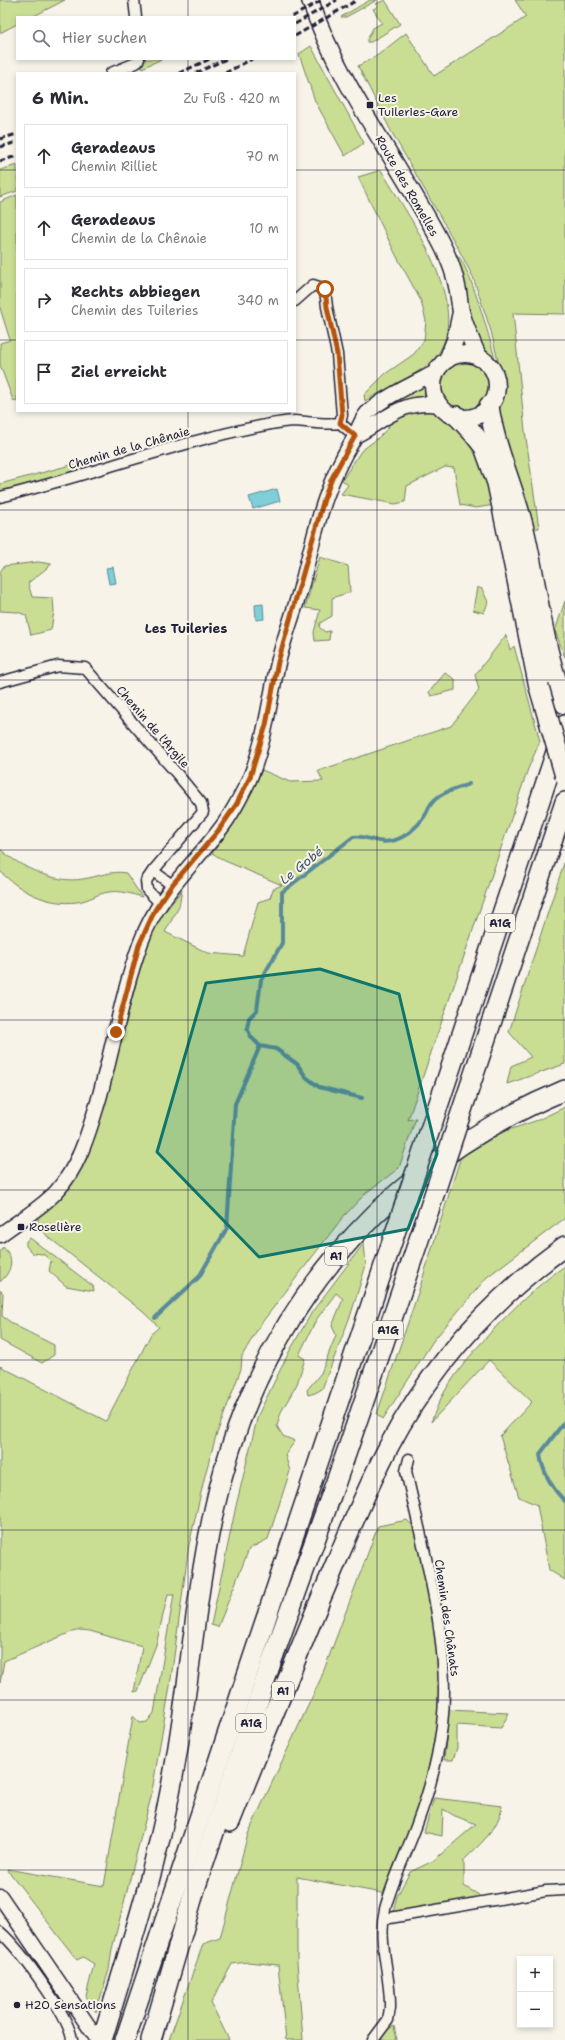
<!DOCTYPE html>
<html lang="de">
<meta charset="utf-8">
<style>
:root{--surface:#fff;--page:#f7f7f7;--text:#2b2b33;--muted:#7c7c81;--line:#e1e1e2}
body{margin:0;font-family:"Shantell Sans",sans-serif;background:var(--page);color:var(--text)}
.controls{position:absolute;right:12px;bottom:12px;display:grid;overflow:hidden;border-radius:0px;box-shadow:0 2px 6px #0003}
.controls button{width:36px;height:36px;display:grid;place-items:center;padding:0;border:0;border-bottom:1px solid var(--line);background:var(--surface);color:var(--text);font:20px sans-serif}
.stop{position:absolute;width:12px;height:12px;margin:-9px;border:3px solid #b45309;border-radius:50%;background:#fff}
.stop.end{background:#b45309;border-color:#fff;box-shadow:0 1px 4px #0008}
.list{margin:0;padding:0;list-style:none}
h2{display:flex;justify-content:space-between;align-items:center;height:52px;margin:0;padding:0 16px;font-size:17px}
h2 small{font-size:13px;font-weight:400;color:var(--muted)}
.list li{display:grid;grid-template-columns:26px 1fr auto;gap:12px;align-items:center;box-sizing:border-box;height:64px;margin:0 8px 8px;padding:0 8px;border:1px solid var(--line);border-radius:0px}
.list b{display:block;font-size:15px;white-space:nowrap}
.list p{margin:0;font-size:13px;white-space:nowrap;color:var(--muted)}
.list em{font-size:13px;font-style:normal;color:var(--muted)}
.icon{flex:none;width:22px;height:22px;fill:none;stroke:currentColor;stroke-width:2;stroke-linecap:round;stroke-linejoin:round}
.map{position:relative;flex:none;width:565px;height:2040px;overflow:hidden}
.search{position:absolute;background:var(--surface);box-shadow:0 2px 6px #0003;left:16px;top:16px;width:280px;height:44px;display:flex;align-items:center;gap:10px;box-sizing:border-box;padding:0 14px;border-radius:0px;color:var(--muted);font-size:15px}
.panel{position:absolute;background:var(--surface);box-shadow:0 2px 6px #0003;left:16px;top:72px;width:280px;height:340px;border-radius:0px}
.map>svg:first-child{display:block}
</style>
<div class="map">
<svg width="565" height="2040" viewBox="0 0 565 2040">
<rect width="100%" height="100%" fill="#f7f3e8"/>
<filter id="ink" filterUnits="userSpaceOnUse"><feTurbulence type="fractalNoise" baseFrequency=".025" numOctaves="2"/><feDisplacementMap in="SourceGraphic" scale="8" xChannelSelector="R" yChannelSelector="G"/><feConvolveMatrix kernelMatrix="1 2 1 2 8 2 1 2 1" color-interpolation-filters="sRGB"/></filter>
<g filter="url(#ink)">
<g fill="#c9de93" stroke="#768067">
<path d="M0,0H65L32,17H17V24L0,33Z"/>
<path d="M370,0H377L346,17H341Z"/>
<path d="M385,0L400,24L371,42H367V40L373,28L382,23L373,9L377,7L376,4Z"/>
<path d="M515,0H565V314L513,313L525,431L539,528L529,529L497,410L501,397L503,382L491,331L473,277L458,248L391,131L358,66L378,55L406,33L434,76L526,17Z"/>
<path d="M311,46L364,143L345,156L315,101L299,54Z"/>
<path d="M142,59H162L142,68Z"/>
<path d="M17,165V191L0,197V170Z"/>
<path d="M381,170C407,214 476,308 435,358C422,373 383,390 365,401L364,395L385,374L414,354L424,340L426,321L421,301L396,255L358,177Z"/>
<path d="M17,195V401L13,400L0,365V343L10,340L0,308V202Z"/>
<path d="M456,254C468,260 491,342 495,359L492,360C466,335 470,287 456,254Z"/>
<circle cx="465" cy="386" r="25"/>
<path d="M427,383L429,398C409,402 391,403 377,418L373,414Z"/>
<path d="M431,410L456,425L477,446L494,505L476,508L460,505L454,468L445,467L407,486L405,502L395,504L341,494L348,485L342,480L361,451L377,439L389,427L385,422L409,411Z"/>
<path d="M78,463V471L0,492V484Z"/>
<path d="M320,557L348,566L350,592L332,598V616L320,623L319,627L325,632L330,631L329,640L315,641L314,632L320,610L305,608Z"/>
<path d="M38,562L52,564L28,583L32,597L53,598L54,611L51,630L31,635L26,615L17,612L0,611V572L4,566Z"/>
<path d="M477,587L482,589L488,602L484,613L473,610Z"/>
<path d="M565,601V657L555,631Z"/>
<path d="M506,635L510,650L514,646L540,741L528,769L408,1120L416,1118L399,1168L366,1193L343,1217L260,1325L242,1356L241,1369L216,1436L205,1475L189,1545L170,1686L151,1797L112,1949L109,1970L96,2012L86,1996L94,1964L83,1957L77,1960L7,1869L104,1886L133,1716L140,1723L147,1722L154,1713L174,1594H168L156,1645L138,1691L134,1692L142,1646L90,1631L80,1630L69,1633L4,1661L0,1683V1366L106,1421L151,1334L159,1327L142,1311L47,1236L38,1224V1216L55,1203L72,1183L110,1085L137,979L154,926L182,890L179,907L165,932L208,953L243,956L258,902L270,898L273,889L282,885L225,861L212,853C234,827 249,801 262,770L290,782L323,781L318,771L451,726L479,690L475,675Z"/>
<path d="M445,673L455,679V690L431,696L429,692Z"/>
<path d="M0,849C20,867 55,884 83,879C97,877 112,870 126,873L142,897C132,894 120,890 109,892C98,893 88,901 77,902C48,906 19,891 0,871Z"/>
<path d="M565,860V1064L507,1084L511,1066L531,1057L509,1032Z"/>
<path d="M565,1107V1218L487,1277L433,1341L383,1419L377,1414L418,1293L461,1156L488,1137L538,1120Z"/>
<path d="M30,1238L93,1286L94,1291L66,1286L49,1271L51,1261L43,1254L32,1253L26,1246V1241Z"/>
<path d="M364,1243L366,1265L351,1314L322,1389L315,1393L308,1395L307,1390L321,1373L336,1335L332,1326L343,1299L336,1293L316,1320L299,1355L305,1359L297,1384L281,1412L277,1426L283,1436L295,1441L285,1455L290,1471L268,1539L249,1549L218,1627L211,1625L236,1506L258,1415L289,1352L312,1312Z"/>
<path d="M3,1247C16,1259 11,1272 0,1282V1252Z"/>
<path d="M565,1266V1580L549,1570L537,1505L519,1497L500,1436L532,1402L489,1360L431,1422C435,1412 439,1401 445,1391C469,1351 526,1292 565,1266Z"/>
<path d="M0,1290L3,1293L2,1316L16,1326L54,1345V1355L42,1363L0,1340Z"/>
<path d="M407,1520L414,1527L429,1596L438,1659L440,1705L426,1787L387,1894L297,1877V1962L303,2040H286L278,1965L248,1962L232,1964L211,2003L229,2040H169L203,1944L220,1938L248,1834L321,1678L378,1526Z"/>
<path d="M449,1710L509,1713L501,1728L457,1725V1748L453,1760H444Z"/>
<path d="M434,1798L502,1806C499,1829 480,1844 464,1860V1886L479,1895V1900L393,1913L397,1896L410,1872L433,1861L476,1824L455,1816L443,1809L442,1836L424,1832Z"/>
<path d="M394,2026L397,2040H379L386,2030Z"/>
</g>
<g fill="#7fcfd9" stroke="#5a8a9a">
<path d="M277,489L280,501L253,509L249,497Z"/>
<path d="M113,567L116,583L109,584L106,568Z"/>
<path d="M263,604L264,619L256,620L255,605Z"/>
</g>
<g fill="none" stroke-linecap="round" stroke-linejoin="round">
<g stroke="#5a8a9a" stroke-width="4">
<path d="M362,1098L319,1087L306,1077L297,1064L276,1049L260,1046L251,1037L247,1028L249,1018L257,1010L261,980L282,943V892L353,837C365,834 378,846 395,840C406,837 418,826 424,817C427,813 428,808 431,804C440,792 456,789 469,784"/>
<path d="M155,1318L199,1277L227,1228L235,1104L260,1046"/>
<path d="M565,1421L540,1454C542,1471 553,1490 565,1501"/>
</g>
<g stroke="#22223b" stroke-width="13">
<g id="street">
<path d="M134,0L136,17"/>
<path d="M111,73L136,63L139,59"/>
<path d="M295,301L313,285L325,289L327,307L337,354L342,415L340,423"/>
<path d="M0,497C91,475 178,441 271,424C278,423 287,421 295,421C310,422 324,425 340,423L355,436"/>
<path d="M0,682L58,666L85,668L178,775L201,803L203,812L153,871"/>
<path d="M160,903L147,890L146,881L153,871L172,885"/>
<path d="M384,1919L546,1891L565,1890"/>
<path d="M0,1932C19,1948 70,2017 72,2040"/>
<path d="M373,2040L388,2020L390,2008C391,1975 377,1942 385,1909C393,1879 407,1852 417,1824C429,1792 438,1759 442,1725C452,1646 423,1548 406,1471L409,1459"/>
</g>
</g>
<g stroke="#22223b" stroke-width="17">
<g id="secondary">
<path d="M355,436C386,420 401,399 440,405"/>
<path d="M0,1235C18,1221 39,1210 56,1192C79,1167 88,1134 98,1102C113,1049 122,993 141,942C157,897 190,868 218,832C231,816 240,798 249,780C265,743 269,702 278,663C284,638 293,615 300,591C315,536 322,490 353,440C358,431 360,421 367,413C384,397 415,383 436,372"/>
<path d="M0,1896L98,2040"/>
</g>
</g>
<g stroke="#22223b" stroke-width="19">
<g id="primary">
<path d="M310,0C340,88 399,161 441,243C449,258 455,274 458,291C459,298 460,306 461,312C466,328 472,343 479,358"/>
<circle cx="465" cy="386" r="32"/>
<path d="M447,360L455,340L461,312"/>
</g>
</g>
<g stroke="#22223b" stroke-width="22">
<g id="highway">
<path d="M489,406C495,449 514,487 524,529C538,587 542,648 565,704"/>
<path d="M457,416L473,433L484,447L497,483L539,687"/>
<path d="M467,1095L565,802"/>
<path d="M433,1121L565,725"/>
<path d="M230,1822C260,1747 290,1673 321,1598C343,1547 363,1495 389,1446C431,1366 492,1299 565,1246"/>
<path d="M102,2040C127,1957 155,1872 171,1787C189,1695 194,1601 214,1510C256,1316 382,1166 565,1090"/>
<path d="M125,2040L394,1236"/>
<path d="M151,2040L196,1886L271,1663L347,1451L429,1210"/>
</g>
</g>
<use href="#street" stroke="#f7f3e8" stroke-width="10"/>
<use href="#secondary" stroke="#f7f3e8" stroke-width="14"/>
<use href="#primary" stroke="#f7f3e8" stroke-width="16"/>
<use href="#highway" stroke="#f7f3e8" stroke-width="19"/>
<g stroke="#22223b" stroke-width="3" stroke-dasharray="6 3" stroke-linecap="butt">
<path d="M292,17L322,0"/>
<path d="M295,24L337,0"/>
<path d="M295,36L357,0"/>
<path d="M179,73L210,59"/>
<path d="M196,73L226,59"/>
<path d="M225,73L252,59"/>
<path d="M0,139L17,134"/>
<path d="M0,147L17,142"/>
<path d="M0,161L17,156"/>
</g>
<g stroke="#22223b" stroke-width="22" stroke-linecap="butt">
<g id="highway-bridge">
<path d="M539,687L565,776"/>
<path d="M429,1210L467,1095"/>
<path d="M394,1236L433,1121"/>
</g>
</g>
<use href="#highway-bridge" stroke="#f7f3e8" stroke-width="19"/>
</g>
</g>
<g fill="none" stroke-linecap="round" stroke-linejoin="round" filter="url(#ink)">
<path stroke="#b45309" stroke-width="5" d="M116,1032L139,945L155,910L172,885L218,831L236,805L250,777L266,725L278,662L324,499L332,478L355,436L340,423L342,415L337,354L327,307L325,289"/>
</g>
<path fill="#0f766e" fill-opacity="0.2" stroke="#0f766e" stroke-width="3" stroke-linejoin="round" d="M320,969L399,994L437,1154L408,1229L259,1257L157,1152L206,983Z"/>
<path fill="none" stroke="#22223b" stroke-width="1" stroke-opacity="0.55" d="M188,0V17M377,0V2040M188,59V73M0,170H17M295,170H565M0,340H17M295,340H565M188,411V2040M0,510H565M0,680H565M0,850H565M0,1020H565M0,1190H565M0,1360H565M0,1530H565M0,1700H565M0,1870H565"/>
<g fill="#22223b" stroke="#f7f3e8" stroke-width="1.5">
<rect x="366" y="101" width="8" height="8" rx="2"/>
<rect x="17" y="1223" width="8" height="8" rx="2"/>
<circle cx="17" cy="2005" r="4"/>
</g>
<g text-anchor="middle" stroke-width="4" stroke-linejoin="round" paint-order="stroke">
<g fill="#f7f3e8" stroke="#62616f" stroke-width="1">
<rect x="485" y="914" width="30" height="18" rx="3"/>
<rect x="325" y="1247" width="22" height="18" rx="3"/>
<rect x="373" y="1321" width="30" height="18" rx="3"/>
<rect x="272" y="1682" width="22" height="18" rx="3"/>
<rect x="236" y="1714" width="30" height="18" rx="3"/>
</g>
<g font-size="11" font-weight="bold" fill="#22223b">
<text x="500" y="927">A1G</text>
<text x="336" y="1260">A1</text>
<text x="388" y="1334">A1G</text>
<text x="283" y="1695">A1</text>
<text x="251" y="1727">A1G</text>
</g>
<g font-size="12" fill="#22223b" stroke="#f7f3e8" text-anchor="start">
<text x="378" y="102">Les<tspan x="378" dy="14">Tuileries-Gare</tspan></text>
<text x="29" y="1231">Roselière</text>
<text x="25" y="2009">H2O Sensations</text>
</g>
<g font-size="12" fill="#22223b" stroke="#f7f3e8">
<text transform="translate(407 186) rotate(60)" y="4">Route des Romelles</text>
<text transform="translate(129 448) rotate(-16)" y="4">Chemin de la Chênaie</text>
<text transform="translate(153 727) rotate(49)" y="4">Chemin de l'Argile</text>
<text transform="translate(447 1618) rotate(82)" y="4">Chemin des Chânats</text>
</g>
<g font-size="13" font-weight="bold" fill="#22223b" stroke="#f7f3e8">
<text x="186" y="633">Les Tuileries</text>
</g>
<g font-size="13" font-style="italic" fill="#3e566a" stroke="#f7f3e8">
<text transform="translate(301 865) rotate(-39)" y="5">Le Gobé</text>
</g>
</g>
</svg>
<div class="controls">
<button>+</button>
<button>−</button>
</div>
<div class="stop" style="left:325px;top:289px"></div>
<div class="stop end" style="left:116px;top:1032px"></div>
<div class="search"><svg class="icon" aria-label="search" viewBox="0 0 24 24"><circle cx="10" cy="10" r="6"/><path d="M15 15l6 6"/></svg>Hier suchen</div>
<section class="panel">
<h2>6 Min.<small>Zu Fuß · 420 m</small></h2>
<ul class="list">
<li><svg class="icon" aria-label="ahead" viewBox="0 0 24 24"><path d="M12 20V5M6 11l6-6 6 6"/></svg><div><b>Geradeaus</b><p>Chemin Rilliet</p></div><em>70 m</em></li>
<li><svg class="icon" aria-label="ahead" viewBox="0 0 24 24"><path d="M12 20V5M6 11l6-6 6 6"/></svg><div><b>Geradeaus</b><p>Chemin de la Chênaie</p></div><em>10 m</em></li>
<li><svg class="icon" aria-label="right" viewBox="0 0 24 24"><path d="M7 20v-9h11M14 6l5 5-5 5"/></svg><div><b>Rechts abbiegen</b><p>Chemin des Tuileries</p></div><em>340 m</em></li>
<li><svg class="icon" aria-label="arrive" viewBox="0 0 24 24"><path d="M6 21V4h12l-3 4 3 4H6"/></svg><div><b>Ziel erreicht</b></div></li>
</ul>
</section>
</div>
